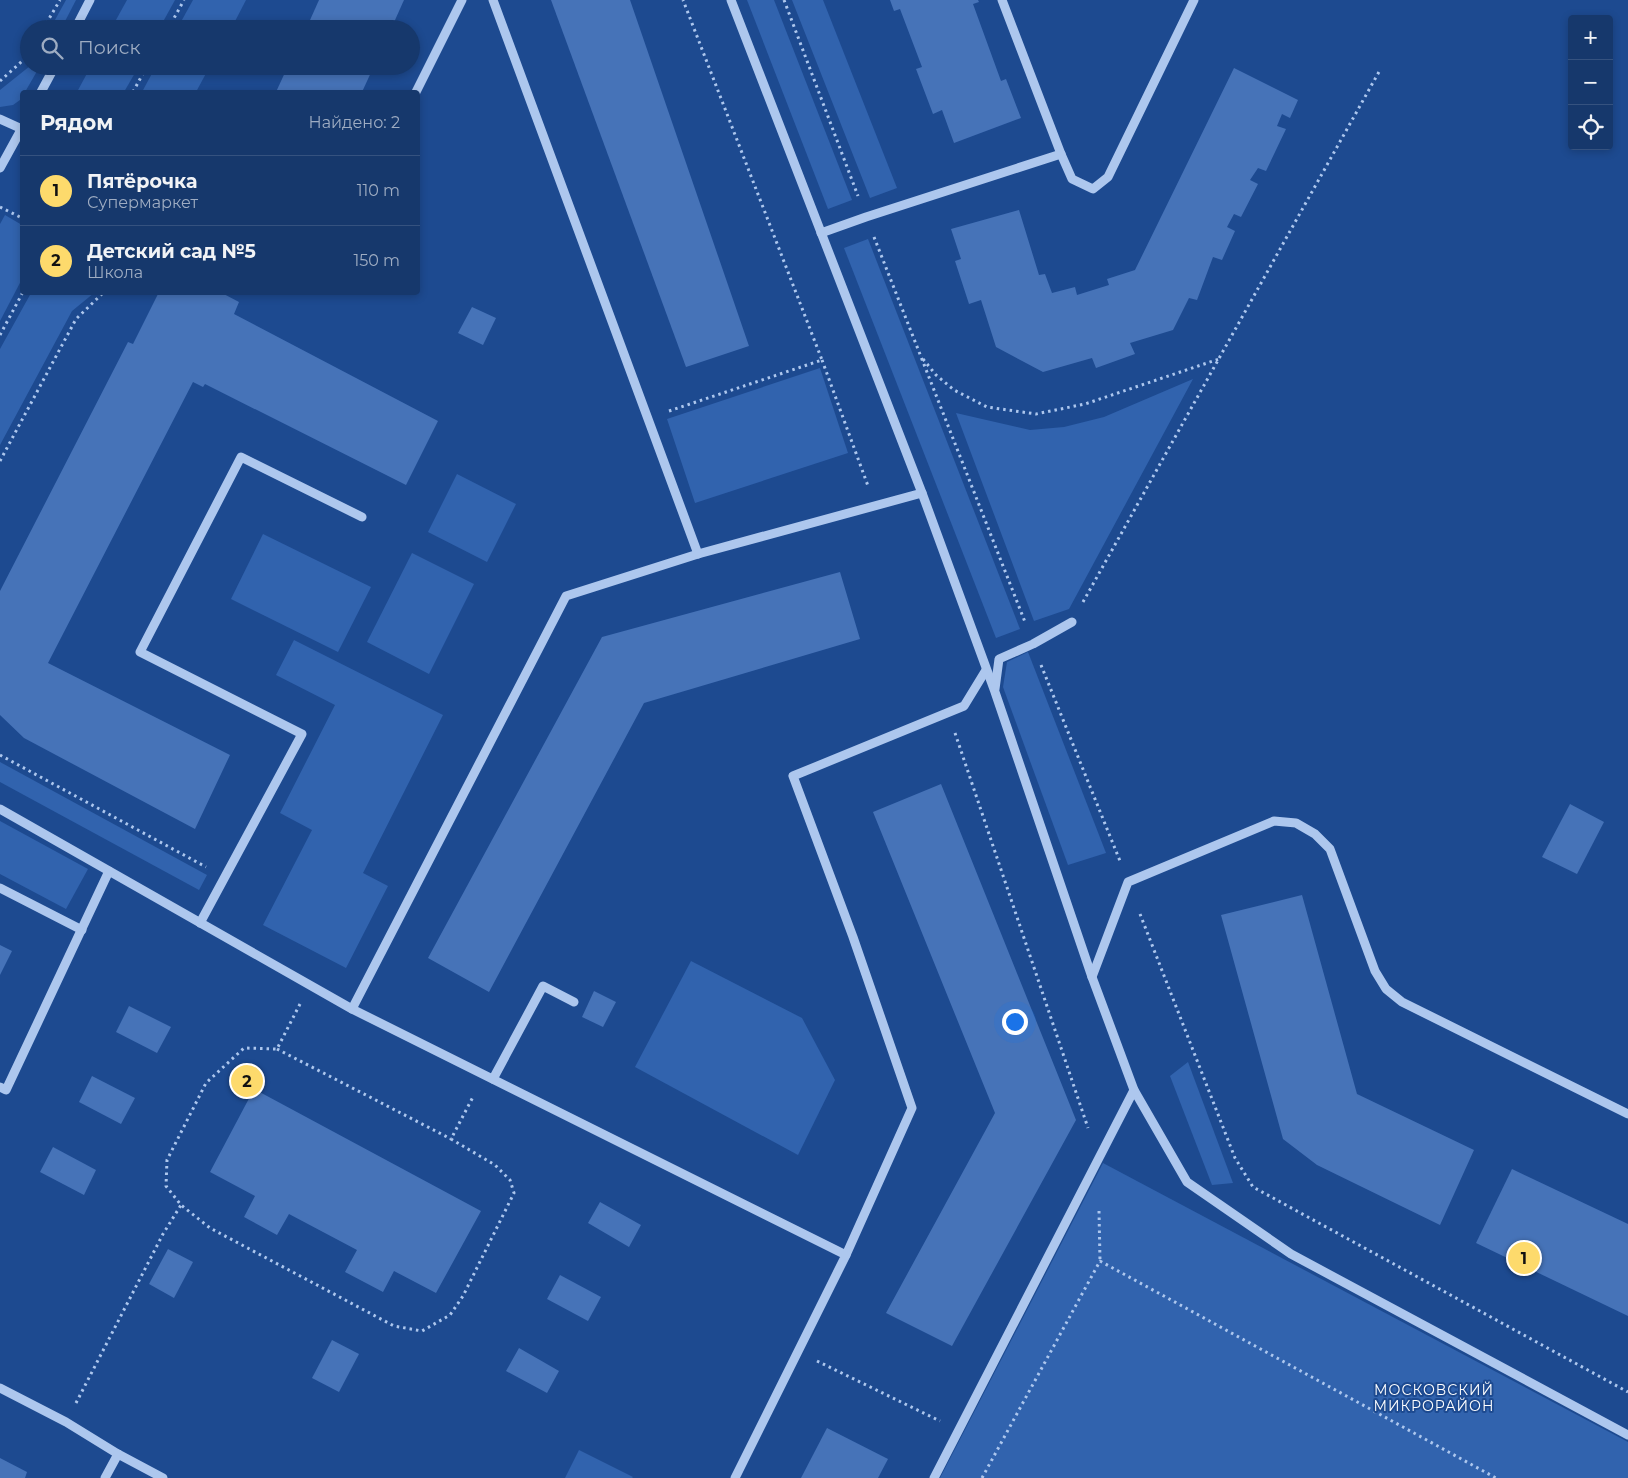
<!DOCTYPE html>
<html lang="ru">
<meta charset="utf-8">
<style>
:root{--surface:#16386c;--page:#234374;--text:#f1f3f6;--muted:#9eacc2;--line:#35527f;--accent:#fdda6c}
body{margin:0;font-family:Montserrat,sans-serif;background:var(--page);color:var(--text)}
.controls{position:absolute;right:15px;top:15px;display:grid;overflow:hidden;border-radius:5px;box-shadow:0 2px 8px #0003}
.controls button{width:45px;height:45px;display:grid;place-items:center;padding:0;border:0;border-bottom:1px solid var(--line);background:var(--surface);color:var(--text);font:25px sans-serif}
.you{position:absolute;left:1014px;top:1021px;width:18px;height:18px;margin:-12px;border:4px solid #fff;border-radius:50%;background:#1a73e8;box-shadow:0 0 0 8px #1a73e833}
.badge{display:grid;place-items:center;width:32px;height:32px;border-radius:50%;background:var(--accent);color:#111;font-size:16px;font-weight:700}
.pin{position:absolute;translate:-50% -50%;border:2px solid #fff;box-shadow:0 1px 5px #0006}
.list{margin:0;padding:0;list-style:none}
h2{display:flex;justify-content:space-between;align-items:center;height:65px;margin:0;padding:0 20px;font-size:21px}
h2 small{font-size:16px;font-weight:400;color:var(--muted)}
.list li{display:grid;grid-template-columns:32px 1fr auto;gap:15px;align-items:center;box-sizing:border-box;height:70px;padding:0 20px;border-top:1px solid var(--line)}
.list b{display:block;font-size:19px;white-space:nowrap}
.list p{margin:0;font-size:16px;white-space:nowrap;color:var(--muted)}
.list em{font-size:16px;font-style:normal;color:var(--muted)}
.icon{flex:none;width:28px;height:28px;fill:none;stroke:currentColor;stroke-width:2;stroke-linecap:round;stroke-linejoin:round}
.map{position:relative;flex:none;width:1628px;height:1478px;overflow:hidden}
.search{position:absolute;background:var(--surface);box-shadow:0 2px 8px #0003;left:20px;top:20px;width:400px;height:55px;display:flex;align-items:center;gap:12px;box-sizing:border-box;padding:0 18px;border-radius:28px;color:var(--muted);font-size:19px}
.panel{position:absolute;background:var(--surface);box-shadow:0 2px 8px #0003;left:20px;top:90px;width:400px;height:205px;border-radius:5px}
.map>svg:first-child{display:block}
</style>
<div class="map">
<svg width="1628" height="1478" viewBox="0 0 1628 1478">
<rect width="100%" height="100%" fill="#1d4a90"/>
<g fill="#3163ae">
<path d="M66,0H76L61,29H50Z"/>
<path d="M127,0H175L159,29H111Z"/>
<path d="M193,0H246L231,29H177Z"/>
<path d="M747,0H774L852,200L828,209Z"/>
<path d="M792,0H823L897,188L870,198Z"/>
<path d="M30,66H40L25,92H22L20,100L13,105L0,107V90Z"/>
<path d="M91,66H139L124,92H77Z"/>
<path d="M156,66H210L196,92H142Z"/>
<path d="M5,215L22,225V279L0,321V224Z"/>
<path d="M868,239L1020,629L996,638L844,248Z"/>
<path d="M31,293H94L72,311L0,445V349Z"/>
<path d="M820,368L848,453L695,503L667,419Z"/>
<path d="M1193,379L1069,609L1034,621L956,413L1030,430L1064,427L1104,417Z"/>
<path d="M457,474L516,504L487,562L428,532Z"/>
<path d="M263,534L371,587L338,652L231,599Z"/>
<path d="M412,553L474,584L429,674L367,642Z"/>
<path d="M294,640L443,715L363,873L388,886L346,968L263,925L312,830L280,813L335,705L276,675Z"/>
<path d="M1028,652L1106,853L1068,865L1003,687L1007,662Z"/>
<path d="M0,762L207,875L199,890L0,782Z"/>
<path d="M0,821L88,869L66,909L0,874Z"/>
<path d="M691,961L802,1018L835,1080L798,1155L635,1067Z"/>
<path d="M1188,1062L1233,1183L1212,1185L1170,1076Z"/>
<path d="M1103,1163L1628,1442V1478H940Z"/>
<path d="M579,1450L633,1477L632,1478H565Z"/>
</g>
<g fill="#4673b8">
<path d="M319,0H404L391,29H306Z"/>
<path d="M551,0H630L749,346L686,367Z"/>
<path d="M890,0H978L979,2L973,4L1001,81L1006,79L1021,118L954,143L942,110L933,114L916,69L922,67L900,9L894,11Z"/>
<path d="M288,66H374L362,92H276Z"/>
<path d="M1234,68L1298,100L1290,118L1282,114L1277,126L1286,129L1266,171L1258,168L1250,180L1258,184L1241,217L1234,214L1227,227L1235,231L1222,260L1213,257L1197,300L1189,298L1173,330L1130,343L1135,354L1096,368L1092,358L1043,372L996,347L981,300L969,304L955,261L961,259L951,229L1019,210L1039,275L1045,274L1052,293L1075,287L1077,295L1109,285L1107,279L1135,270Z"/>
<path d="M159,292H220L239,302L234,314L438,421L406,485L205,384L203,387L193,382L48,663L230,755L195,829L24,738L0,715V591L128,342L133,344Z"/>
<path d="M472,307L496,318L483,345L458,333Z"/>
<path d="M840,572L860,639L644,703L489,992L428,958L602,637Z"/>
<path d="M941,784L1076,1120L952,1346L886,1313L995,1113L873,812Z"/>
<path d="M1570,804L1604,822L1577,874L1542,857Z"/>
<path d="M1302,895L1357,1094L1474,1150L1440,1225L1317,1165L1283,1139L1221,915Z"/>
<path d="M0,945L12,951L0,975Z"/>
<path d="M594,991L616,1002L603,1027L582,1017Z"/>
<path d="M129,1006L171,1027L157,1053L116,1032Z"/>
<path d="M92,1076L135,1098L121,1124L79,1102Z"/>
<path d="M254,1089L481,1211L436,1293L394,1271L383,1292L345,1272L357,1250L289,1214L277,1235L244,1217L255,1196L210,1172Z"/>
<path d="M53,1147L96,1170L84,1195L40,1172Z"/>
<path d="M1512,1169L1628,1224V1316L1476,1243Z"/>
<path d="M600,1202L641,1225L629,1247L588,1223Z"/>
<path d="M168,1249L193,1262L174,1298L149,1284Z"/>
<path d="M560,1275L601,1297L588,1321L547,1299Z"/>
<path d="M332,1340L359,1354L339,1392L312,1378Z"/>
<path d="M519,1348L559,1371L547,1393L506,1371Z"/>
<path d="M827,1428L888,1459L878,1478H801Z"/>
<path d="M0,1458L27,1472L25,1478H0Z"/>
</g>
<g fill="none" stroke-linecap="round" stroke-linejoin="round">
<g stroke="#adc7ee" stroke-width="3" stroke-dasharray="2.5 4" stroke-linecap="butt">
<path d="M784,0L858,196"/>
<path d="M43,29L60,0"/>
<path d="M168,29L184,0"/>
<path d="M0,81L29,55"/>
<path d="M133,92L147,66"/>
<path d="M0,207L22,218"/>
<path d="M874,237L1025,622"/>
<path d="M0,335L23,292"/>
<path d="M923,359L936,375L954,390L987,407L1036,414L1085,404L1219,359"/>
<path d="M822,360L868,486"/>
<path d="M669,411L822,360L683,0"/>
<path d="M0,461L76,319L104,292"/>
<path d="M1083,602L1380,70"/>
<path d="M1041,665L1120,861"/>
<path d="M955,733L1088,1128"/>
<path d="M0,755L206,867"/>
<path d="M1140,914L1235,1158L1253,1187L1628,1392"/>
<path d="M300,1004L277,1049L244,1048L206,1083L167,1160L166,1186L181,1205L210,1228L394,1326L422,1331L450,1315L463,1296L514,1193L510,1180L495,1165L451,1139L474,1095"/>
<path d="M277,1049L451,1139"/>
<path d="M1099,1211L1100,1261"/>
<path d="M817,1361L940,1421"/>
<path d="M76,1403L163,1234L181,1205"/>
<path d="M982,1478L1100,1261L1496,1478"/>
</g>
<g stroke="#adc7ee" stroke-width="9">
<path d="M493,0L698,554"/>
<path d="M731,0L922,493L995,692L1092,977L1134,1090L1187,1182L1291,1254L1628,1435"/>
<path d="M1002,0L1061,154L1072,179L1093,189L1108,177L1194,0"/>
<path d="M75,29L90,0"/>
<path d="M41,92L55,66"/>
<path d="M416,92L462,0"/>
<path d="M0,119L22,129"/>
<path d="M0,168L22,128"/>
<path d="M821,233L866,217L1061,154"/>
<path d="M995,689L999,659L1033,644L1072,622"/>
<path d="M0,809L352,1009L846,1255L735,1478"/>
<path d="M0,888L82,930"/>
<path d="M200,923L302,734L140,652L241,457L362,517"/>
<path d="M1092,977L1128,882L1274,821L1296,823L1315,834L1330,849L1375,971L1386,989L1402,1002L1628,1114"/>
<path d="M352,1009L566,596L698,554L922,493"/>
<path d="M493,1079L543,986L574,1002"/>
<path d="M0,1087L6,1090L109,871"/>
<path d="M846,1255L912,1108L853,937L793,776L964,706L986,670"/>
<path d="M0,1388L66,1422L118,1454L163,1478"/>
<path d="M105,1478L118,1454"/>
<path d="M934,1478L1134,1090"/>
</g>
</g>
<g text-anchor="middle" stroke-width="4" stroke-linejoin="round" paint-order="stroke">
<g font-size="14" letter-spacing="1" fill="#fff" stroke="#1d4a90">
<text x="1434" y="1395">МОСКОВСКИЙ<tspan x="1434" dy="16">МИКРОРАЙОН</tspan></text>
</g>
</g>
</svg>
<div class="controls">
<button>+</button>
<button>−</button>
<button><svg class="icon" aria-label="locate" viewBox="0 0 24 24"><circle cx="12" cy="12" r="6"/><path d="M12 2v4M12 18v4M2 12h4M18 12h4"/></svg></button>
</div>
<div class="you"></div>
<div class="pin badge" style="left:1524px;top:1258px">1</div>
<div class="pin badge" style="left:247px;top:1081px">2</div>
<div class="search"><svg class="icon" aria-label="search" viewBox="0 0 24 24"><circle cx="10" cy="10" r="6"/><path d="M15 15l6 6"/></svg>Поиск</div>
<section class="panel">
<h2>Рядом<small>Найдено: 2</small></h2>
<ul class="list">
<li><span class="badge">1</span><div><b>Пятёрочка</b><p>Супермаркет</p></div><em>110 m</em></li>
<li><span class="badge">2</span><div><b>Детский сад №5</b><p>Школа</p></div><em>150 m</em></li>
</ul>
</section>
</div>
